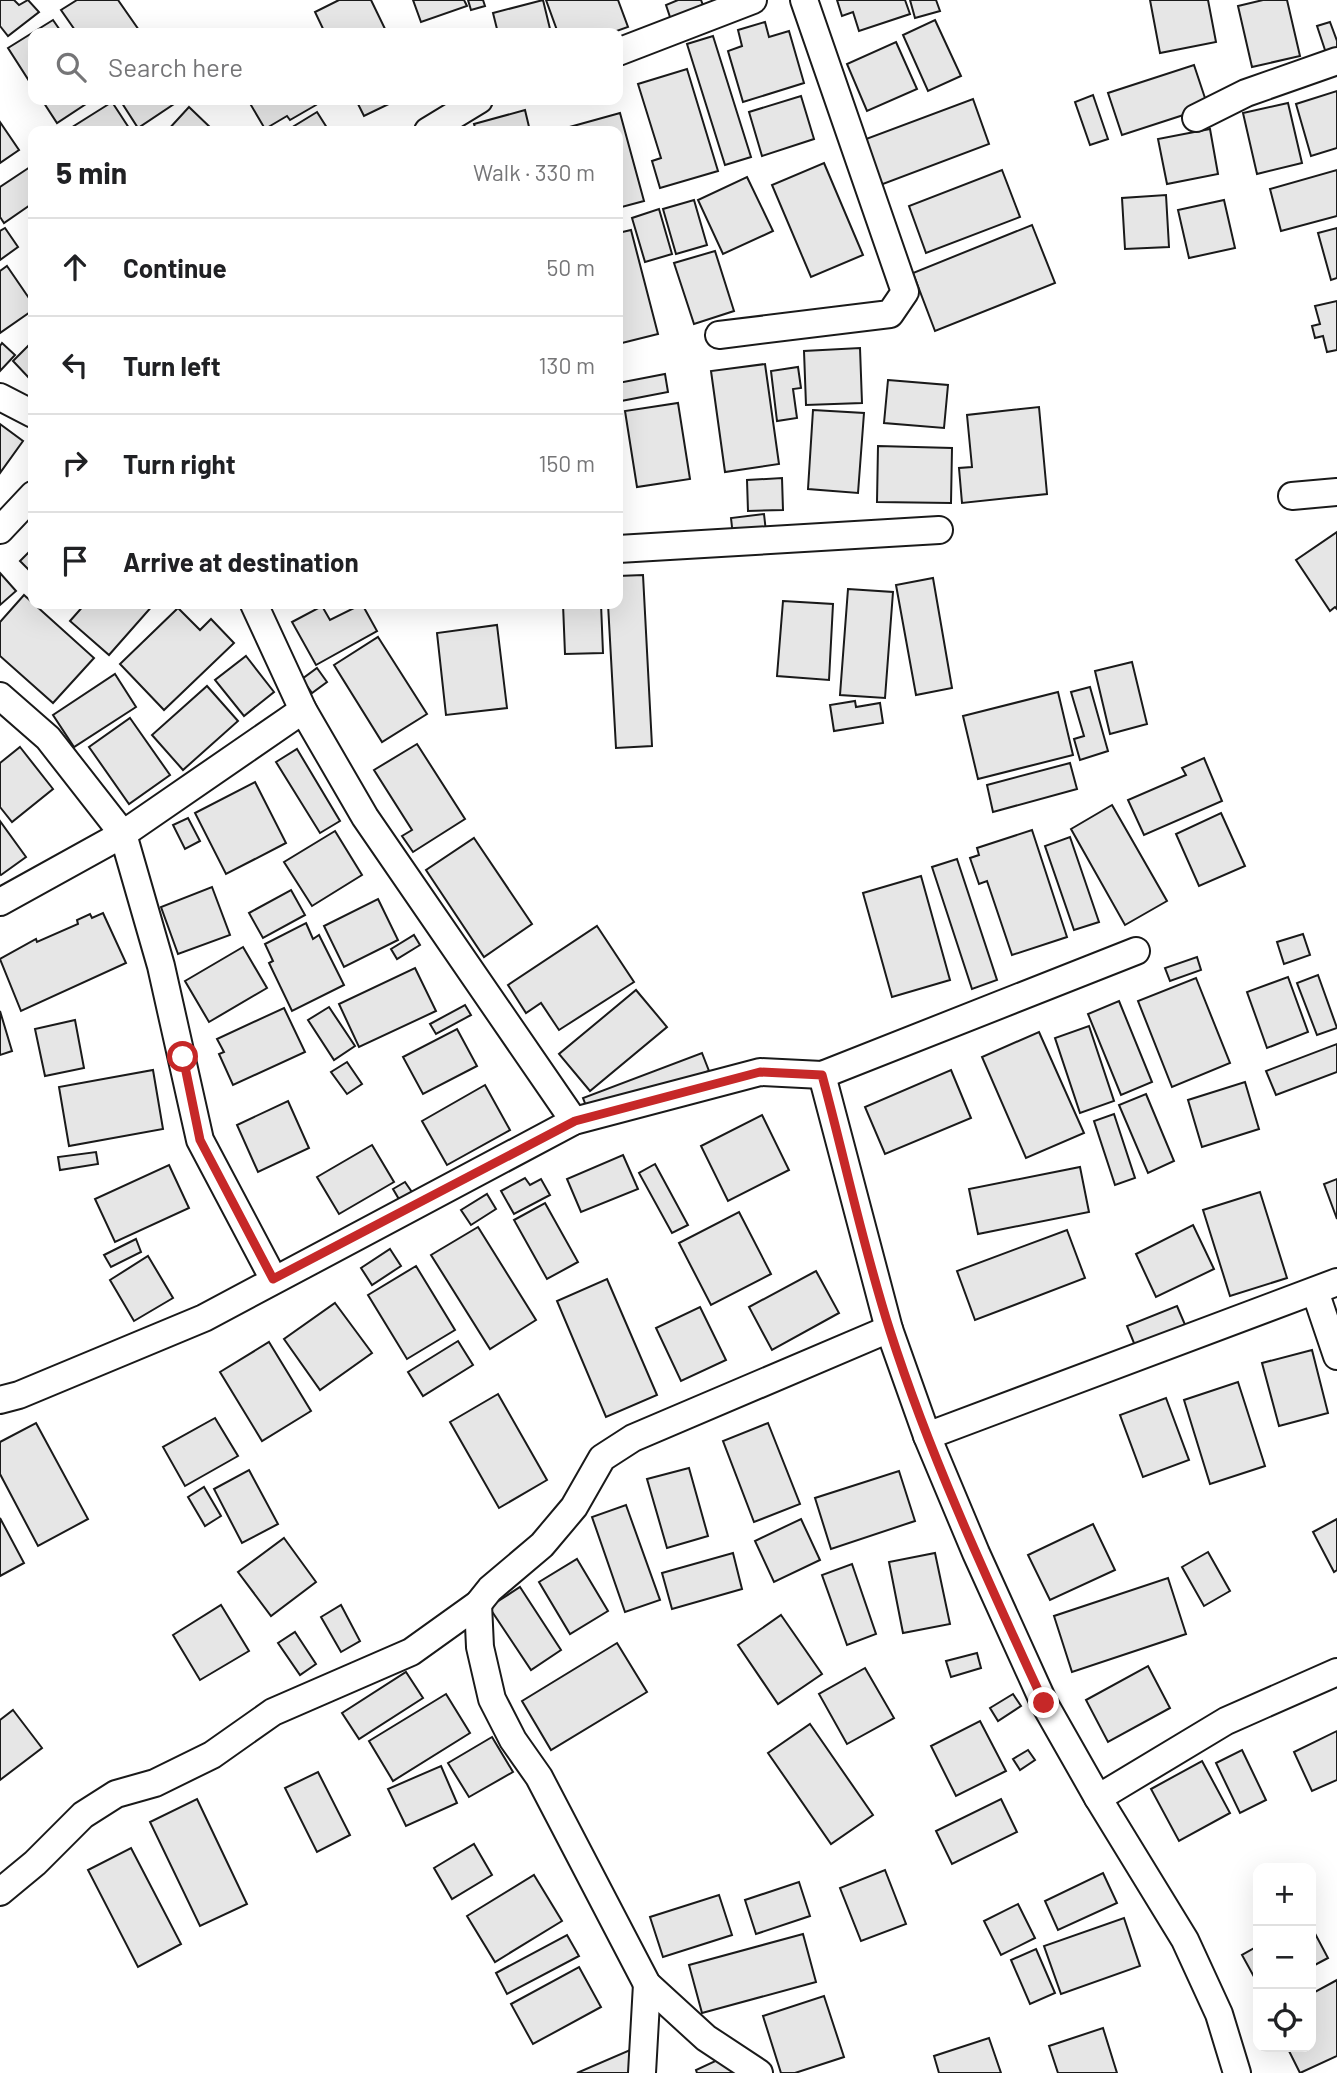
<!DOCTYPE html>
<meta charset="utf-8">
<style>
:root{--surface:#fff;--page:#f2f2f2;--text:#202124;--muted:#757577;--line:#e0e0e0}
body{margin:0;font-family:Barlow,sans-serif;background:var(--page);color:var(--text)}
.controls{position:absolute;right:21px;bottom:21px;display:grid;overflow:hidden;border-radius:14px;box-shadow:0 7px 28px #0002}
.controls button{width:63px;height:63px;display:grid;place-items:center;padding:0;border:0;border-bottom:2px solid var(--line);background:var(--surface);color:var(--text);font:35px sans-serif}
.stop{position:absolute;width:21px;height:21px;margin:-16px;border:5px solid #c62828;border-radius:50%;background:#fff}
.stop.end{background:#c62828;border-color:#fff;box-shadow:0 2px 7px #0008}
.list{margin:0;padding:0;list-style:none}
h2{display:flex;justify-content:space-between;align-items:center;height:91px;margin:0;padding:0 28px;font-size:30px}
h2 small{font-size:23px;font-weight:400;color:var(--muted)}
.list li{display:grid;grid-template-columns:46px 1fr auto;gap:21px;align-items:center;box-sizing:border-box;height:98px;padding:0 28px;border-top:2px solid var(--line)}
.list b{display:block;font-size:26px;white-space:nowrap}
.list em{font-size:23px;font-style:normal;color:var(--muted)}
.icon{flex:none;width:38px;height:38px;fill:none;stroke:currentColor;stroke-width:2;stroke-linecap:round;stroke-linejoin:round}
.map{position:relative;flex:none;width:1337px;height:2073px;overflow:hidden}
.search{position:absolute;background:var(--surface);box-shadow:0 7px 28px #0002;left:28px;top:28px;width:595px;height:77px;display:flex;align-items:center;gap:18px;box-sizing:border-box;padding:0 24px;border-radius:14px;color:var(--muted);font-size:26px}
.panel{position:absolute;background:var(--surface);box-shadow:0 7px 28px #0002;left:28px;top:126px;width:595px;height:483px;border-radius:14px}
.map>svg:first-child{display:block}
</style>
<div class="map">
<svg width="1337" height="2073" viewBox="0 0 1337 2073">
<rect width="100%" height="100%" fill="#fff"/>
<g fill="#e6e6e6" stroke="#1a1a1a" stroke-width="2">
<path d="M0,0H14L19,5L28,0L39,12L8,36L0,26Z"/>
<path d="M77,0H118L141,33H77L61,10Z"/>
<path d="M339,0H371L387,33H325L315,12Z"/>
<path d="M413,0H464L467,6L421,22Z"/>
<path d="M468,0H483L485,6L471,10Z"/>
<path d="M543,0L551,33H498L493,13Z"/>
<path d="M546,0H618L628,27L611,33H558Z"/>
<path d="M678,0H701L704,8L671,20L666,5Z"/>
<path d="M837,0H905L910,14L859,31L853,12L842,16Z"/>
<path d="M910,0H936L940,11L915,18Z"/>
<path d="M1150,0H1208L1216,42L1160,53Z"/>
<path d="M1263,0H1287L1300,56L1252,67L1238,6Z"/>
<path d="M53,20L62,33H33V87L8,48Z"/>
<path d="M935,20L961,76L928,91L903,35Z"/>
<path d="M765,22L769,37L789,31L804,83L743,102L728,51L742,46L738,30Z"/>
<path d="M1330,22L1337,41V52L1327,56L1317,26Z"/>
<path d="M713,36L751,157L725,165L687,44Z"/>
<path d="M896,42L917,89L867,111L847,64Z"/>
<path d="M1194,65L1208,107L1122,135L1108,93Z"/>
<path d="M687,69L718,171L660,188L652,161L661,158L638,84Z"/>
<path d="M1337,91V148L1311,156L1296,104Z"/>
<path d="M1093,95L1108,139L1090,145L1075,102Z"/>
<path d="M801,96L814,139L762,156L749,112Z"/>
<path d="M973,99L989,144L875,187L858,142Z"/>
<path d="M42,100H92L57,123Z"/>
<path d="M120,100H180L138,128Z"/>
<path d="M248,100H313L316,105L290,120L287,116L265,129Z"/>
<path d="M356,100H397L364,116Z"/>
<path d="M112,102L131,131H66Z"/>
<path d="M1288,103L1302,163L1257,174L1243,113Z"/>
<path d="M189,107L214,131H167Z"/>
<path d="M525,110L530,131H476L474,124Z"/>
<path d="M317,112L329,131H286Z"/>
<path d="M620,113L644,201L618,208V131H567L566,128Z"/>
<path d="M0,122L19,150L0,163Z"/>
<path d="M1210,129L1218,174L1167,184L1158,139Z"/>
<path d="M824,163L863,255L811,277L772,185Z"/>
<path d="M33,165V203L4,223L0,217V187Z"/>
<path d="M1002,170L1020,217L926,253L909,206Z"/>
<path d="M1337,170V216L1281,231L1270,189Z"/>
<path d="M747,177L773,231L723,254L698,200Z"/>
<path d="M1166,195L1169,247L1125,249L1122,198Z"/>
<path d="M694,200L707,245L676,254L663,209Z"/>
<path d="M1224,200L1235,248L1189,258L1178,210Z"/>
<path d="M659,209L672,254L645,262L632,218Z"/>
<path d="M1032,225L1055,283L935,331L913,273Z"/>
<path d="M5,228L18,247L0,260V231Z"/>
<path d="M1337,228V278L1331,280L1318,233Z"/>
<path d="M631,230L658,334L618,344V233Z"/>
<path d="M715,251L734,311L694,324L674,263Z"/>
<path d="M7,266L33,304V310L0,333V271Z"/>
<path d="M1337,301V350L1327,352L1323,336L1315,338L1312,326L1320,324L1315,306Z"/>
<path d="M33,341V376L30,379L13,361Z"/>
<path d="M2,343L15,355L0,371V346Z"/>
<path d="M860,348L862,403L806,405L804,351Z"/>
<path d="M765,364L779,464L725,472L711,371Z"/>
<path d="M798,367L801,388L793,389L797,418L777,421L771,371Z"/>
<path d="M665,374L668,392L621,401L618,383Z"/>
<path d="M888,380L948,385L944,428L884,423Z"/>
<path d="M678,403L690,479L637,487L625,411Z"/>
<path d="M1039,407L1047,494L962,503L959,468L972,467L967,415Z"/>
<path d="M813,410L864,413L858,493L808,489Z"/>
<path d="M0,424L23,441L0,473Z"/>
<path d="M878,446L952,448L951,503L877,502Z"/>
<path d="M782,478L783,510L748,511L747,480Z"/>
<path d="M764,514L766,532L733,536L731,518Z"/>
<path d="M1337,532V609L1335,607L1330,611L1296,560Z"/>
<path d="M33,548V574L20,561Z"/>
<path d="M0,573L16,591L0,605Z"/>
<path d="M643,575L652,746L616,748L608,604H618V576Z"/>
<path d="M933,578L952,688L916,695L896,585Z"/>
<path d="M848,589L893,592L885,698L840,695Z"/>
<path d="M24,595L94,658L53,703L0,656V622Z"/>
<path d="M783,601L833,604L829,680L777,676Z"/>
<path d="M85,604H154L109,655L70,621Z"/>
<path d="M362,604L377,631L316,665L292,622L322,606L330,620Z"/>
<path d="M563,604H601L603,653L565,654Z"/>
<path d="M178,608L200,630L211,619L234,643L164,710L120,664Z"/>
<path d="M497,625L507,708L446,715L437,633Z"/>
<path d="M378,637L427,714L382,742L334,665Z"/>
<path d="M246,656L274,692L244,716L215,680Z"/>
<path d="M1132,662L1147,724L1110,734L1095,671Z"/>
<path d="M317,668L327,682L312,693L302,679Z"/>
<path d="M115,674L136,707L74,747L53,715Z"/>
<path d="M207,686L238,721L183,770L152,735Z"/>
<path d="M1090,687L1108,751L1080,760L1074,739L1084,736L1071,692Z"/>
<path d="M1058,692L1073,755L978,779L963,716Z"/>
<path d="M855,701L856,707L880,703L883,723L834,731L830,705Z"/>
<path d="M130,718L170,775L129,804L89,747Z"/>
<path d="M417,744L465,819L413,852L402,836L412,830L374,770Z"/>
<path d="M20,747L53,789L12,822L0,807V763Z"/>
<path d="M297,749L340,821L320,833L276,762Z"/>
<path d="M1204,758L1222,801L1144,835L1128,800L1186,775L1182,768Z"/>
<path d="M1070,763L1077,789L993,812L987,785Z"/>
<path d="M255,782L286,843L226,874L195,813Z"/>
<path d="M1112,805L1167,901L1125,925L1071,829Z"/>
<path d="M1221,813L1245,866L1199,886L1176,834Z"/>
<path d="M188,818L200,841L185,849L173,825Z"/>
<path d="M0,821L26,857L1,875L0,874Z"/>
<path d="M1032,830L1067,937L1012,955L987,881L979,884L970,858L979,855L977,848Z"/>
<path d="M335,831L362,875L312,906L284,862Z"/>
<path d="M1070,837L1099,922L1074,930L1045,846Z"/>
<path d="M474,838L532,924L484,957L426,870Z"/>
<path d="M957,859L997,980L972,989L932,867Z"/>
<path d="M921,876L950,980L892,997L863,893Z"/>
<path d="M212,887L230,935L178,954L161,907Z"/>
<path d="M291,890L305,915L263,938L249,913Z"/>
<path d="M378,899L398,940L344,967L324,926Z"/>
<path d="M103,913L126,963L21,1011L0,959L36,939L37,942L78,924L77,920L90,914L92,918Z"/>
<path d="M306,923L313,939L319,935L344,985L292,1011L269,963L273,961L265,944Z"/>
<path d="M597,926L634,982L559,1030L541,1003L526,1013L508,985Z"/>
<path d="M1303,934L1310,955L1284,964L1277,942Z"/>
<path d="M414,935L420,945L397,959L391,949Z"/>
<path d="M243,947L267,988L209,1022L185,981Z"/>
<path d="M1197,957L1201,970L1170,981L1165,968Z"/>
<path d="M415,968L436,1011L359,1047L339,1004Z"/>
<path d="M1318,975L1337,1028L1317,1035L1297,983Z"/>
<path d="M1288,977L1308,1032L1267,1048L1247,992Z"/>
<path d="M1196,978L1230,1063L1172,1087L1138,1001Z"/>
<path d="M636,990L667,1027L590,1091L559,1054Z"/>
<path d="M1119,1001L1152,1082L1121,1095L1088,1014Z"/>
<path d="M465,1005L471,1015L436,1034L430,1024Z"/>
<path d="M329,1007L355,1046L334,1060L308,1020Z"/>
<path d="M284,1008L305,1052L233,1085L219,1054L224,1052L217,1039Z"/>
<path d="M0,1011L12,1051L0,1055Z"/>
<path d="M75,1020L84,1068L45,1076L35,1029Z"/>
<path d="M1089,1026L1114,1101L1080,1113L1055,1038Z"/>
<path d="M457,1029L477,1066L423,1094L403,1057Z"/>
<path d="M1039,1032L1084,1133L1026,1158L982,1057Z"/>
<path d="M1337,1044V1072L1276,1095L1266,1071Z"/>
<path d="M702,1053L709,1071L590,1116L583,1098Z"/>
<path d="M347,1062L362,1084L347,1094L331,1072Z"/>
<path d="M153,1070L163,1129L69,1146L59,1087Z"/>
<path d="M951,1070L971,1118L885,1154L865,1107Z"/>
<path d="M1245,1082L1259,1129L1202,1147L1188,1100Z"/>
<path d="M485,1085L510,1130L447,1165L422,1121Z"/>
<path d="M1146,1094L1174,1161L1148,1173L1119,1105Z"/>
<path d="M288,1101L309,1148L258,1172L237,1125Z"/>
<path d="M1114,1114L1135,1178L1115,1185L1094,1121Z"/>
<path d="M762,1115L789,1170L728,1201L701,1146Z"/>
<path d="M372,1145L394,1182L339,1214L317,1177Z"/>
<path d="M96,1152L98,1164L60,1170L58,1157Z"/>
<path d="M623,1155L638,1189L581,1212L567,1179Z"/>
<path d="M655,1164L688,1225L672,1233L639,1173Z"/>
<path d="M169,1165L189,1208L115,1242L95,1199Z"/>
<path d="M1080,1167L1089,1212L978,1234L969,1189Z"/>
<path d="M525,1178L530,1185L541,1179L550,1195L514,1214L501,1191Z"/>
<path d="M1337,1179V1219L1324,1184Z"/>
<path d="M405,1182L416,1198L403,1206L393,1189Z"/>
<path d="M1260,1192L1287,1278L1230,1296L1203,1210Z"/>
<path d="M487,1194L496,1209L471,1225L461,1210Z"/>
<path d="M545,1203L578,1262L547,1279L514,1220Z"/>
<path d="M739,1212L771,1274L711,1305L679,1243Z"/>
<path d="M1193,1225L1214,1269L1156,1297L1136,1254Z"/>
<path d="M478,1227L536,1320L490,1349L431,1255Z"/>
<path d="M1067,1230L1085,1278L975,1320L957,1271Z"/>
<path d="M136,1239L141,1252L111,1267L104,1255Z"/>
<path d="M390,1249L401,1266L372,1285L361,1268Z"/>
<path d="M148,1256L173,1298L134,1321L110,1280Z"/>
<path d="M416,1266L455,1330L407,1359L368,1295Z"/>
<path d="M816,1271L839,1313L772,1350L749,1307Z"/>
<path d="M607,1279L657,1395L606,1417L557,1301Z"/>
<path d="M335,1303L372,1353L320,1390L284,1339Z"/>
<path d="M1177,1306L1186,1327L1136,1348L1127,1326Z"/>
<path d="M700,1307L726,1360L681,1381L656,1328Z"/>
<path d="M458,1341L473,1365L423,1396L408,1372Z"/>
<path d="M269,1342L311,1411L262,1441L220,1372Z"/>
<path d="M1312,1350L1328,1413L1279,1426L1262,1363Z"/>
<path d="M1238,1382L1265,1466L1210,1484L1184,1400Z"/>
<path d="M498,1394L547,1480L499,1508L450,1422Z"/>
<path d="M1166,1398L1189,1460L1143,1477L1120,1415Z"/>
<path d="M215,1418L238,1456L185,1486L163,1447Z"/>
<path d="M36,1423L88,1519L38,1546L0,1474V1442Z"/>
<path d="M768,1423L800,1504L754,1522L723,1441Z"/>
<path d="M689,1468L708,1536L667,1548L647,1479Z"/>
<path d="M249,1470L278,1524L242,1543L214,1489Z"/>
<path d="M899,1471L915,1521L831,1549L815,1498Z"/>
<path d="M204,1487L221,1516L205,1526L188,1497Z"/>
<path d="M626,1505L660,1600L625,1612L592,1517Z"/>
<path d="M0,1518L24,1563L0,1576Z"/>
<path d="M801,1519L820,1560L774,1582L755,1541Z"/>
<path d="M1337,1519V1570L1334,1572L1313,1532Z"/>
<path d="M1093,1524L1115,1570L1050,1600L1028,1555Z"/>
<path d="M284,1538L316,1582L271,1616L238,1572Z"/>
<path d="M1208,1552L1230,1591L1204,1606L1182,1567Z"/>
<path d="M733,1553L742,1589L672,1609L662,1573Z"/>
<path d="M935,1553L950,1624L903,1633L889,1562Z"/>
<path d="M577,1559L608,1611L570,1634L539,1582Z"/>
<path d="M852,1564L876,1634L847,1645L822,1575Z"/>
<path d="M1168,1578L1186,1634L1072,1672L1054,1616Z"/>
<path d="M520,1587L561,1650L531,1670L489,1607Z"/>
<path d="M221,1605L249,1651L200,1680L173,1635Z"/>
<path d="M341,1605L360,1641L341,1652L321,1617Z"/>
<path d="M781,1615L822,1674L778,1704L738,1645Z"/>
<path d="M295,1632L316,1664L300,1675L278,1643Z"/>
<path d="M617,1643L647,1692L551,1750L522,1701Z"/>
<path d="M977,1653L981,1668L951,1677L946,1661Z"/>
<path d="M1148,1666L1170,1708L1108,1742L1086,1700Z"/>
<path d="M865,1668L894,1718L847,1744L819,1694Z"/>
<path d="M406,1672L423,1698L359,1739L342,1713Z"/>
<path d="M446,1694L470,1733L393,1781L369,1741Z"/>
<path d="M1013,1694L1021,1706L998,1721L990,1708Z"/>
<path d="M13,1710L42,1748L0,1780V1720Z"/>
<path d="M980,1721L1006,1771L956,1796L931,1746Z"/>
<path d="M810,1724L873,1815L831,1844L768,1753Z"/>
<path d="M1337,1731V1780L1312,1791L1294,1752Z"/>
<path d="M492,1737L513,1772L469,1797L448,1763Z"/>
<path d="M1028,1750L1035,1760L1020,1770L1013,1759Z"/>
<path d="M1242,1750L1266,1800L1240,1813L1216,1763Z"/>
<path d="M1202,1761L1230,1813L1179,1841L1151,1789Z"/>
<path d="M441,1766L457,1803L406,1826L388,1789Z"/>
<path d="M318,1772L350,1835L317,1852L285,1788Z"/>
<path d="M197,1799L247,1904L200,1926L150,1822Z"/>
<path d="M1001,1799L1017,1832L952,1864L936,1831Z"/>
<path d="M474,1844L492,1875L452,1899L434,1868Z"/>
<path d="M131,1848L181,1944L138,1967L88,1870Z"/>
<path d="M885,1870L906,1924L861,1941L840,1888Z"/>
<path d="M1103,1873L1117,1903L1058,1930L1045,1901Z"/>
<path d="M534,1875L562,1921L495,1962L467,1916Z"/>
<path d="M799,1882L810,1916L756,1934L745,1900Z"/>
<path d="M719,1895L732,1935L663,1957L650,1917Z"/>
<path d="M1018,1904L1035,1938L1001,1955L984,1921Z"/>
<path d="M1124,1918L1140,1966L1061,1994L1044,1946Z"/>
<path d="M1311,1926L1328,1958L1311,1967Z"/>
<path d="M803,1934L816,1982L702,2013L689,1965Z"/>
<path d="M567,1935L579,1956L507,1994L496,1973Z"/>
<path d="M1258,1946V1984L1242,1955Z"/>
<path d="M1036,1949L1055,1993L1030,2004L1011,1960Z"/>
<path d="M579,1967L601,2007L533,2044L511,2004Z"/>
<path d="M1337,1980V2056L1300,2073L1287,2047H1311V1994Z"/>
<path d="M824,1996L844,2057L795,2073H781L763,2016Z"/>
<path d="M1103,2028L1117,2073H1058L1049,2046Z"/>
<path d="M989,2038L1001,2073H939L934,2056Z"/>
<path d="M644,2044L656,2073H577Z"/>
<path d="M726,2056L734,2073H697L696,2070Z"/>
</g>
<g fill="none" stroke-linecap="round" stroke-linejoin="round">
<g stroke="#1a1a1a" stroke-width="30">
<g id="street">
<path d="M618,52L753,0"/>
<path d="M1196,118L1246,93L1337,61"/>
<path d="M428,131L479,100"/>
<path d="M719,335L890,314L905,292L804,0"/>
<path d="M0,397L33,414"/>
<path d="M1292,496L1337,492"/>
<path d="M0,530L33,495"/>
<path d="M618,549L939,530"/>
<path d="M254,604L303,710L365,817L574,1121"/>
<path d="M0,696L48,738L123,834L161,966L200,1140L273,1278"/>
<path d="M0,902L123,834L303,710"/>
<path d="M822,1075L889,1329L927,1436L976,1553L1044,1703L1098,1798L1185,1940L1219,2014L1237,2073"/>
<path d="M1315,1291L1337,1356"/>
<path d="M0,1400L19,1395L204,1318L574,1121L760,1072L822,1075L1136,951"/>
<path d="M927,1436L1337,1282"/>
<path d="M478,1604L480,1647L492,1699L513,1740L539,1777L647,1984L706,2038L759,2073"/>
<path d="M1098,1798L1226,1721L1337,1672"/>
<path d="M0,1892L35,1863L83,1815L116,1794L155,1783L212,1755L273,1712L411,1652L478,1604L490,1589L542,1545L574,1507L602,1458L633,1438L889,1329"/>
<path d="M642,2073L647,1984"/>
</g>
</g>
<use href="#street" stroke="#fff" stroke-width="26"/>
</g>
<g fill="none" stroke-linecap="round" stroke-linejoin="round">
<path stroke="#c62828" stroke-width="9" d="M183,1057L200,1140L273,1279L575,1121L760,1072L822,1075C845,1160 863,1247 890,1331C931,1459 988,1581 1044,1703"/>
</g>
</svg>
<div class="controls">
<button>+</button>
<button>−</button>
<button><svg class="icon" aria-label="locate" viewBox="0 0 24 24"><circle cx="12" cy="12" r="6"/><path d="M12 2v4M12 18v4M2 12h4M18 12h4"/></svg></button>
</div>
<div class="stop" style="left:183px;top:1057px"></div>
<div class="stop end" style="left:1044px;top:1703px"></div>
<div class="search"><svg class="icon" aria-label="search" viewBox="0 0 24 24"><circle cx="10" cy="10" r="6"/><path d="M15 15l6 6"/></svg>Search here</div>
<section class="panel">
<h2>5 min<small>Walk · 330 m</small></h2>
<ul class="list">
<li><svg class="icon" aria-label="ahead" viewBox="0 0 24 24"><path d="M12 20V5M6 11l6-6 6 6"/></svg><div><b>Continue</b></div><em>50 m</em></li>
<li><svg class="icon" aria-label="left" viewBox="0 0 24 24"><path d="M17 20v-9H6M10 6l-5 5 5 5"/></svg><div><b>Turn left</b></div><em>130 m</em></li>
<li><svg class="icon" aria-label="right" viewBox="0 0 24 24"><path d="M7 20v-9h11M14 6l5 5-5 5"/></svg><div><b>Turn right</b></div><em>150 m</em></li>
<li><svg class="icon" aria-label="arrive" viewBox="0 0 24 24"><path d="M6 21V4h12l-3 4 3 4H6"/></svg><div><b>Arrive at destination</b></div></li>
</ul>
</section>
</div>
